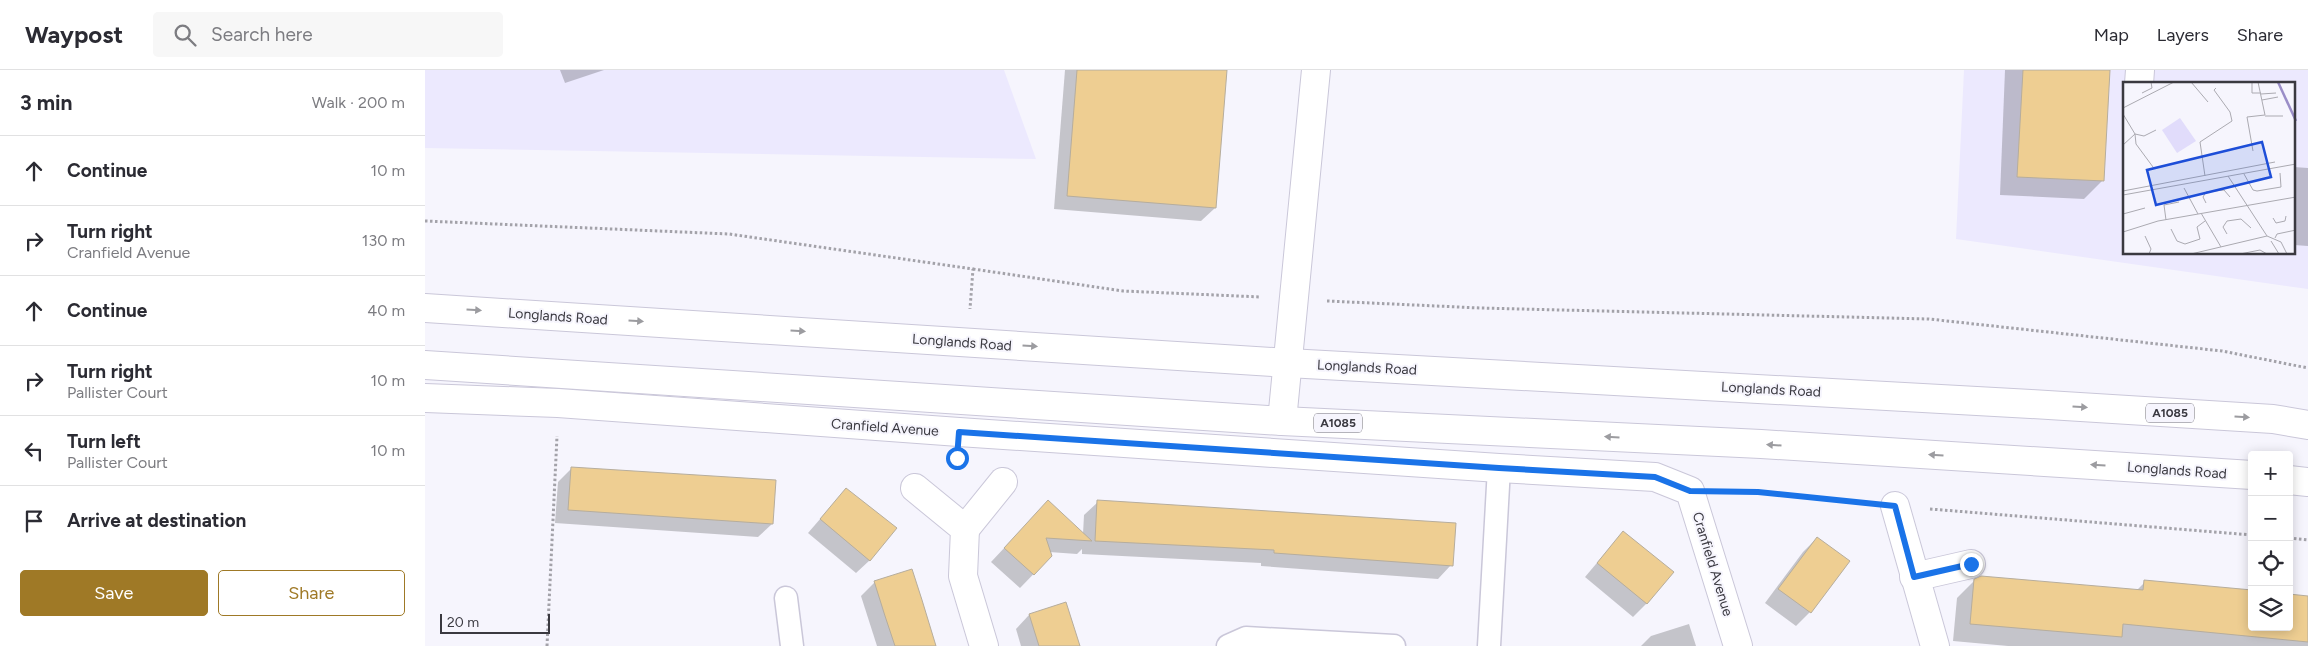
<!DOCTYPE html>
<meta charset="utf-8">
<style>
:root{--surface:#fff;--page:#f7f7f7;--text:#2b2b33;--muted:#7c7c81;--line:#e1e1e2;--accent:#9f7926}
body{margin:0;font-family:Figtree,sans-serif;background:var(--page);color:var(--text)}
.controls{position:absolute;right:15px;bottom:15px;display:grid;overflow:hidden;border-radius:5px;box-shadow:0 2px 12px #0003}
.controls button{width:45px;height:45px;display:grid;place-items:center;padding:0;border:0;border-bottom:1px solid var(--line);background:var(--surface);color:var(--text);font:25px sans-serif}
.scale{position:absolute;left:15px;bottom:12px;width:110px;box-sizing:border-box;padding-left:5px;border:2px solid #3a3940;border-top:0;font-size:14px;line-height:18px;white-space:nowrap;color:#3a3940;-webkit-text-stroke:4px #f6f5fd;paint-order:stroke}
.stop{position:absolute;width:15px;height:15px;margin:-11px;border:4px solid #1a73e8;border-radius:50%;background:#fff}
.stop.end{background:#1a73e8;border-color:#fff;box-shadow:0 1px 5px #0008}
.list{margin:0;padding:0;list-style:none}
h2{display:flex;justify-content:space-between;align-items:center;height:65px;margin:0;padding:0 20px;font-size:21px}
h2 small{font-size:16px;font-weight:400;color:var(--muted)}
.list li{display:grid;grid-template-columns:32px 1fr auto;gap:15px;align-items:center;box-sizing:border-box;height:70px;padding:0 20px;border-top:1px solid var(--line)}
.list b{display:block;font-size:19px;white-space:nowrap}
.list p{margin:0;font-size:16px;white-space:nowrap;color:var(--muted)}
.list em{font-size:16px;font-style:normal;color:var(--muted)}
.actions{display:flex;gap:10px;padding:15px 20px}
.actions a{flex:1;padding:11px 0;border:1px solid var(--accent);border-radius:5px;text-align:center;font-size:18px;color:var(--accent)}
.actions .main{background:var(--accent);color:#fff}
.icon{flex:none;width:28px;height:28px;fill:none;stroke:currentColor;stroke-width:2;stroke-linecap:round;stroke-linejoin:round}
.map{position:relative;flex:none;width:1883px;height:576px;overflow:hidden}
header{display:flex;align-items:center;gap:30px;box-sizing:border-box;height:70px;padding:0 25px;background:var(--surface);border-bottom:1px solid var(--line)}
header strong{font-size:24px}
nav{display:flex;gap:28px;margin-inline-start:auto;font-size:18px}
.search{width:350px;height:45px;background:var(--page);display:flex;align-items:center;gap:12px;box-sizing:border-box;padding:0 18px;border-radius:5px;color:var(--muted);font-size:19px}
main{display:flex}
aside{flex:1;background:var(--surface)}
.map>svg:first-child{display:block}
</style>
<header>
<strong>Waypost</strong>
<div class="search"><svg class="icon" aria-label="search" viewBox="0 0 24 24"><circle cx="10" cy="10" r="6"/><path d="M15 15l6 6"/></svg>Search here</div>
<nav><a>Map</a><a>Layers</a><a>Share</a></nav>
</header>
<main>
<aside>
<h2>3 min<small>Walk · 200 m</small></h2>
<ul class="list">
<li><svg class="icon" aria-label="ahead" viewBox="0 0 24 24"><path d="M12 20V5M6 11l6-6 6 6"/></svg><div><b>Continue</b></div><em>10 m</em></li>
<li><svg class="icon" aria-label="right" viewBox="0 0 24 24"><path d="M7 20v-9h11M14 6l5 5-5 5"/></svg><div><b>Turn right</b><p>Cranfield Avenue</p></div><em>130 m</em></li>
<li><svg class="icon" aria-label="ahead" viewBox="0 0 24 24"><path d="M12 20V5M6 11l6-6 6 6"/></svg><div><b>Continue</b></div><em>40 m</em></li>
<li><svg class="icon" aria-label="right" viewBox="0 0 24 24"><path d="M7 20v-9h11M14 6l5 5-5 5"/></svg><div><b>Turn right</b><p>Pallister Court</p></div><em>10 m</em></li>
<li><svg class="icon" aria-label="left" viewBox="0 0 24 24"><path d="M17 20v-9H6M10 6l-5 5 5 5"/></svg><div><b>Turn left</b><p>Pallister Court</p></div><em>10 m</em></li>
<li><svg class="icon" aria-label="arrive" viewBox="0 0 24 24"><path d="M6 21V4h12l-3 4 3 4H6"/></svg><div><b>Arrive at destination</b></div></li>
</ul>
<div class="actions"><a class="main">Save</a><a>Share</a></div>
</aside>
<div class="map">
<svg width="1883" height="576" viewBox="0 0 1883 576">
<rect width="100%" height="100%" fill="#f6f5fd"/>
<g fill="#ece9fe" fill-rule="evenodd">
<path d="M0,0H579L611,89L0,78Z"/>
<path d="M1539,0H1883V219L1531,169ZM1699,14H1869V184H1699Z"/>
</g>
<g fill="#0003">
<path d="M135,0H179L140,13Z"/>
<path d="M640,0H801L790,138L776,151L629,139Z"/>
<path d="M1580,0H1684L1678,110L1659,129L1575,125Z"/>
<path d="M1869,97L1883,98V176L1869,175Z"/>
<path d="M146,399L347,454L333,467L130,453L133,412Z"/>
<path d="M421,419L445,490L431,503L383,463Z"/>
<path d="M673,432L1026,495L1013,509L836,496V493L657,484V479L652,484L624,482L626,486L595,518L566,492L610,445L658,464L659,445Z"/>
<path d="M1198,462L1222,533L1208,547L1160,507Z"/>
<path d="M1392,468L1423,491L1385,542L1371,556L1340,533L1378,482Z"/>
<path d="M1550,510L1711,521L1720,512L1827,557H1864L1883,527V576H1583L1528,571L1532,528Z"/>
<path d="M450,512L510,576H452L436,526Z"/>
<path d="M604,545L654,576H596L591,559Z"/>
<path d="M1264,554L1271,576H1216L1226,566Z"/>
</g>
<g fill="#eece92" stroke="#b6ad9d">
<path d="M652,0H802L791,138L642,126Z"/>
<path d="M1598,0H1685L1679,111L1592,107Z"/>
<path d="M146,397L351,410L348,454L143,440Z"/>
<path d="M421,418L472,458L445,491L395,449Z"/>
<path d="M623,430L667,471L621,468L627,486L609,505L579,478Z"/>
<path d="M672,430L1031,453L1028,496L849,483V480L670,471Z"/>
<path d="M1198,461L1249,502L1222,534L1172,493Z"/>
<path d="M1392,467L1425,491L1386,543L1353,519Z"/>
<path d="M487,499L497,530L511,576H470L460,546L449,511Z"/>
<path d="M1556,506L1718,520L1719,510L1827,520V557H1864V524L1883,526V572L1698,554L1697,567L1545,554L1549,509Z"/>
<path d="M641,532L655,576H614L604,544Z"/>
</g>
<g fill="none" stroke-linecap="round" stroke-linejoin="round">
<g stroke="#cac7d9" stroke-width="25">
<g id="service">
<path d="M361,528L367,576"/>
<path d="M803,576L821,568L969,576"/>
<path d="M1064,576L1074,398"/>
</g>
</g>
<g stroke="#cac7d9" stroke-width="30">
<g id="minor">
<path d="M1714,14L1715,0"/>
<path d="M0,328L133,333L534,362L1074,398L1230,407L1265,421L1313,576"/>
<path d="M490,418L540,459L538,506L559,576"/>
<path d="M1470,436L1510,576"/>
<path d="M540,459L578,412"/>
<path d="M1489,507L1546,494"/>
</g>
</g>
<g stroke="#cac7d9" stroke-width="30">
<path id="tertiary" d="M857,351L891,0"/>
</g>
<g stroke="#cac7d9" stroke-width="30">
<g id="primary">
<path d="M0,238L863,293L1606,334L1848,349L1883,355"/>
<path d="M0,295L857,351L1336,374L1827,405"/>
<path d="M1864,410L1883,412"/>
</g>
</g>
<g stroke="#a3a2a9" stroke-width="3" stroke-dasharray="2.5 2.5" stroke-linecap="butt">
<path d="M0,151L304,164L548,199L545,239"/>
<path d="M548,199L698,221L836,227"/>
<path d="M902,231L1055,238L1504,249L1797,281L1883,298"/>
<path d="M1298,421L1333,422L1439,433"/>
<path d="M1505,439L1827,465"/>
<path d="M1864,468L1883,470"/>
<path d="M122,576L132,366"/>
</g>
<use href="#service" stroke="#fff" stroke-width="22"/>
<use href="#minor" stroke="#fff" stroke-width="28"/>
<use href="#tertiary" stroke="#fff" stroke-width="28"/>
<use href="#primary" stroke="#fff" stroke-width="28"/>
</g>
<defs><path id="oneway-solid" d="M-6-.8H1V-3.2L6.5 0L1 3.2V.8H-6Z" transform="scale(1.25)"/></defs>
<g fill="#9c9ca0">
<use href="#oneway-solid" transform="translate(49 240) rotate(4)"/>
<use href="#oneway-solid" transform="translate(211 251) rotate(4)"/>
<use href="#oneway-solid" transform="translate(373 261) rotate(4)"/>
<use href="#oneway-solid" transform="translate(605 276) rotate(4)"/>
<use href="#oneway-solid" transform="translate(1655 337) rotate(4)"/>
<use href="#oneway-solid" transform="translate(1817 347) rotate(4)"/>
<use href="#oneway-solid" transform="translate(1187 367) rotate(-177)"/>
<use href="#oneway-solid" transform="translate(1349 375) rotate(-176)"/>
<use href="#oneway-solid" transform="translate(1511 385) rotate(-176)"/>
<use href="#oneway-solid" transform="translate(1673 395) rotate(-176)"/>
</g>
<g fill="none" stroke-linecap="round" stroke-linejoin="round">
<path stroke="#1a73e8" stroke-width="6" d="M532,388L534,362L1074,398L1230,407L1265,421L1333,422L1470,436L1489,507L1546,494"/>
</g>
<g text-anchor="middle" stroke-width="4" stroke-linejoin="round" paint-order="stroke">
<g fill="#f6f5fd" stroke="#727179" stroke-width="1">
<rect x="1721" y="333.5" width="48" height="19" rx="4"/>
<rect x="889" y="343.5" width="48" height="19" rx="4"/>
</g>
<g font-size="12" font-weight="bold" fill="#3a3940">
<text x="1745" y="347">A1085</text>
<text x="913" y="357">A1085</text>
</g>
<g font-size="14" fill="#3a3940" stroke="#f6f5fd">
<text transform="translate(133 246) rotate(4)" y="5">Longlands Road</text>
<text transform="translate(537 272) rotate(4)" y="5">Longlands Road</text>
<text transform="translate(942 297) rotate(3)" y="5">Longlands Road</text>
<text transform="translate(1346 319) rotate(3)" y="5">Longlands Road</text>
<text transform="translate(460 357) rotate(4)" y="5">Cranfield Avenue</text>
<text transform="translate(1752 400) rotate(4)" y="5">Longlands Road</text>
<text transform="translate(1288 494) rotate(73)" y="5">Cranfield Avenue</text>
</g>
</g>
<g transform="translate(1698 12)">
<rect width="172" height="172" fill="#f6f5fd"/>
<path d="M57,36L73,59L54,71L39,48Z" fill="#e1dcfb"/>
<path fill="none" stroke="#9a8dc7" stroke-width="2.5" d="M155,0L173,39"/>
<path fill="none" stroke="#abaab1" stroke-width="1" d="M68,0L85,20M129,0V11H138M19,11L29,6L28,0M138,12L153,11M139,18L155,15M0,26L51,0M0,32L12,52L0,63M142,34H160M130,69L124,35L142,33L135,0M30,85L13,62L12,52L21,54L33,48M121,92L130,108L134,109L158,105L157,91M82,94L77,60L109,39L107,30L91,8L93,6M105,94L144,154M61,106L75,132M0,109L152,80M0,113L173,82M83,121L80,115L83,110L101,108L107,115M78,131L98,165M0,132L22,126M150,136L153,141L162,139L163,134M43,138L41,123L56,120M48,147L54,159L62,162L77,157L74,145L82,139M0,150L35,139L173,115M104,152L100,145L104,139L118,137L128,146M22,154L28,167L26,172M152,156L154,152L173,148M148,159L156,172M68,172L144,154L158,160L164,172M117,172L137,168L144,172"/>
<path fill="#1d4ed8" fill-opacity="0.15" stroke="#1d4ed8" stroke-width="2.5" d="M139,60L148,95L33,123L24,88Z"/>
<rect width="172" height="172" fill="none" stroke="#3a3940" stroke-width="2.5"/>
</g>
</svg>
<div class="controls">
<button>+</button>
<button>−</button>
<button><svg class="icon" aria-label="locate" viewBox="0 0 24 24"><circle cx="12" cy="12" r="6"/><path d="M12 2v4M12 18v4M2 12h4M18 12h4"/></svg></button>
<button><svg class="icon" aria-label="layers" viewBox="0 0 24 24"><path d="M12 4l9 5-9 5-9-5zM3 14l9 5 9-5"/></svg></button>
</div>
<div class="scale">20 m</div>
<div class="stop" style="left:532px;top:388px"></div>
<div class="stop end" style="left:1546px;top:494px"></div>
</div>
</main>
